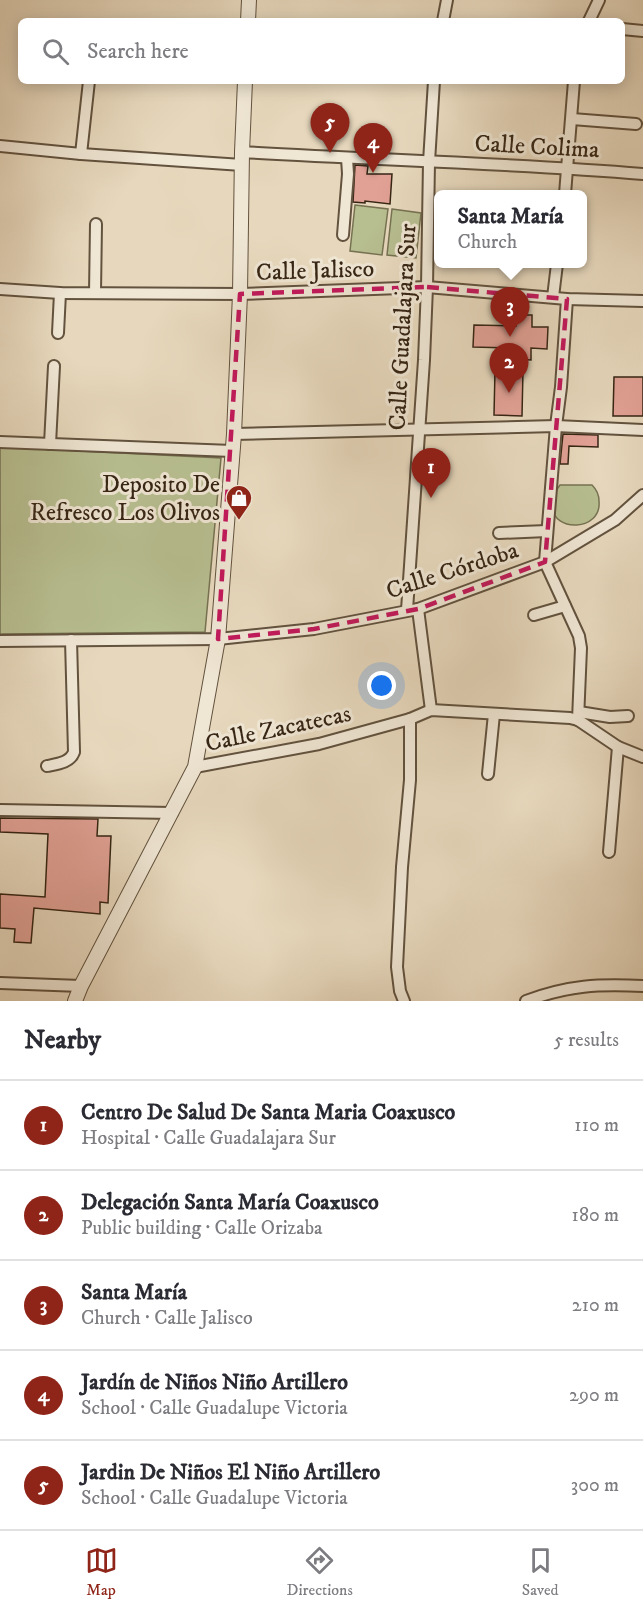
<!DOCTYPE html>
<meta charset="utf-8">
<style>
:root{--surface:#fff;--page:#f2f2f3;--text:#2b2b33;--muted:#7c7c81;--line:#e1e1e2;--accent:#8f2418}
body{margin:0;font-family:"IM FELL DW Pica",serif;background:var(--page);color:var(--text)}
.you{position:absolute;left:382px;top:686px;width:21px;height:21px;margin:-15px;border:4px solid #fff;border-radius:50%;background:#1a73e8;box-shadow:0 0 0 9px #1a73e833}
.badge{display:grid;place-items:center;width:39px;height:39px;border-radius:50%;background:var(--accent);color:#fff;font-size:20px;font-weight:700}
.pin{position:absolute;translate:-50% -50px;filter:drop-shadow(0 2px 3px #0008)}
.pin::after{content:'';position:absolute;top:32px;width:21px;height:18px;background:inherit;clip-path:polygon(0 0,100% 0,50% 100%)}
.popup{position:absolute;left:434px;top:190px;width:153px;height:78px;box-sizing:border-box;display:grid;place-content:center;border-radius:9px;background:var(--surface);filter:drop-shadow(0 2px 4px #0005);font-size:20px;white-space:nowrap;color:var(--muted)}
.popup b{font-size:22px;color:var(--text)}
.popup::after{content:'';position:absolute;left:50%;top:100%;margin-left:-12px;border:12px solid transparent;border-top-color:var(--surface)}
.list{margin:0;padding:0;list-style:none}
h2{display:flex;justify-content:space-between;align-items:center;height:78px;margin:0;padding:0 24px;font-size:26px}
h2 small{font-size:20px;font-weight:400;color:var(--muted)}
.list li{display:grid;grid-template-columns:39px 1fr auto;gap:18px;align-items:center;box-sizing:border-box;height:90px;padding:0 24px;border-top:2px solid var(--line)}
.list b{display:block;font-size:22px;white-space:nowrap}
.list p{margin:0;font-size:20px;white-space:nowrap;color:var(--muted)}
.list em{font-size:20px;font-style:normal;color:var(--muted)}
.icon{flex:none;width:33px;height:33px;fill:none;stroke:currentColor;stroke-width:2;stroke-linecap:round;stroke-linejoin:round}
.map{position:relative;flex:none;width:643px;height:1001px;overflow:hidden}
.search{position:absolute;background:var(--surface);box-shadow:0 3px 15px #0003;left:18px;right:18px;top:18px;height:66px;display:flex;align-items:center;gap:15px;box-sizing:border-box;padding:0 21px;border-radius:9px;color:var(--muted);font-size:22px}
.sheet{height:528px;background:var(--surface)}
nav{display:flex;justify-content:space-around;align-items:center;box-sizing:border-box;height:84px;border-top:2px solid var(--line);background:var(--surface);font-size:16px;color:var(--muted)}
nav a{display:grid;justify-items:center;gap:3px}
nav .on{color:var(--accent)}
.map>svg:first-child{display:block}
</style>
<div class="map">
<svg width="643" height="1001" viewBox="0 0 643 1001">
<rect width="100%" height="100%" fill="#e7d8bd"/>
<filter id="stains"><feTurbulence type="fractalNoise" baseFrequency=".00333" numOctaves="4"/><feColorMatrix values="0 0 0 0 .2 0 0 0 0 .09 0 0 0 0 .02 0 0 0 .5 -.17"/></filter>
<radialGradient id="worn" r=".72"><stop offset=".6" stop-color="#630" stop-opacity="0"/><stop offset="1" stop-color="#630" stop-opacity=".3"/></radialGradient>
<g fill="#b7be90" stroke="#767252" stroke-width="1.5">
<path d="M355,205L388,209L382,255L350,251Z"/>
<path d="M392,209L421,213L416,258L387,255Z"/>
<path d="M0,447L221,458L205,632L0,634Z"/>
<path d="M560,485H592C597,490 599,494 599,501C602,532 552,532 553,507C554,498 554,492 560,485Z"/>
</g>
<g fill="#e1a195" stroke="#362514" stroke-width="1.5">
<path d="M355,165L368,166L367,174H392L390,204L365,201V203L353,202Z"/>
<path d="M516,315H532V327H548L547,349L531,348V360L515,359V348L473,347L474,325L516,326Z"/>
<path d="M495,370H523L522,416L494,415Z"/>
<path d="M614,377H643V416H613Z"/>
<path d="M563,434L598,435V447L569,446L568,464H560Z"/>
<path d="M0,818L98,819L97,836H111L108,903L100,902V914L34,908L31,943L14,942L15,929L0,928V894L45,897L48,834L0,832Z"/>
</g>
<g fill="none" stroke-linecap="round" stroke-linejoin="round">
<g stroke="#62523e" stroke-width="14">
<g id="minor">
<path d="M443,21L447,0"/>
<path d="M589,21L599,0"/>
<path d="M622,29L643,31"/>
<path d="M572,119L636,124"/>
<path d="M0,146L81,154L242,165"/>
<path d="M242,152C376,160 510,163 643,174"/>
<path d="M81,154L89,81"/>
<path d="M565,194L574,81"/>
<path d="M343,235L348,174L347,158"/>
<path d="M0,289L60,293L240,294L427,287L567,299L643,301"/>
<path d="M95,293L96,224"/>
<path d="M553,297L557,264"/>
<path d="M567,299L561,387L556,426L545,562L579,636L581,648L578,720"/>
<path d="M58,333L60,293"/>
<path d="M234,434L556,426L643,430"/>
<path d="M0,442L232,451"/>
<path d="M50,444L54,366"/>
<path d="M499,533L547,531"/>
<path d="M418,609L431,710"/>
<path d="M407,610L424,360L427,287L429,162L434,81"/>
<path d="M534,615L565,606"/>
<path d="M0,641L218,639L314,629L418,609L545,562L615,520L643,495"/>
<path d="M579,712L610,717L628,716"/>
<path d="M47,766C57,764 70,763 74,752L71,640"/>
<path d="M195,767L319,744L410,719L431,710L570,718L578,720L618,747L643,757"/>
<path d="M488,774L494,714"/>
<path d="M0,810L172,813"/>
<path d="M609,852L618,747"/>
<path d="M0,983L81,986"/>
<path d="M404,1001L400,991L397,967L402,867L410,780V719"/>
<path d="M526,1001C569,985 598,984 643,986"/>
</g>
</g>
<g stroke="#62523e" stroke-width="16">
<g id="tertiary">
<path d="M248,21L249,0"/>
<path d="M75,1001L81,986L195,767L218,639L234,434L240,294L242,152L245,81"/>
</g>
</g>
<use href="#minor" stroke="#efe6d4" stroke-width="10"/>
<use href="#tertiary" stroke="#efe6d4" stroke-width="14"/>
</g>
<path fill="none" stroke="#c2185b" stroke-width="4.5" stroke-dasharray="12 8" stroke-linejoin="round" d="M427,287L567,299L545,562L418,609L314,629L218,639L240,294Z"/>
<defs>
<g id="shop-pin" transform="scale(1.35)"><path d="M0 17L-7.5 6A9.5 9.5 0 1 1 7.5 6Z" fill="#8f2418" stroke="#efe6d4"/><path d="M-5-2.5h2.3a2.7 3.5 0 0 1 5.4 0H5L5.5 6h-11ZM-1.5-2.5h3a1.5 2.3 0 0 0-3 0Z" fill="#fff"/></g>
</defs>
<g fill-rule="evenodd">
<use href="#shop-pin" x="239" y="498"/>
</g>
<g text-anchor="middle" stroke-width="6" stroke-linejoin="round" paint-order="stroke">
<g font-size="24" fill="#362514" stroke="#efe6d4">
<text transform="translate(537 146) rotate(3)" y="8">Calle Colima</text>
<text transform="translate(315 270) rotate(-2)" y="8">Calle Jalisco</text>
<text transform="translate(402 327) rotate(-87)" y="8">Calle Guadalajara Sur</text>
<text transform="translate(452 570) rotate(-18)" y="8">Calle Córdoba</text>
<text transform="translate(278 728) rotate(-12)" y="8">Calle Zacatecas</text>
</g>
<g font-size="24" fill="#362514" stroke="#efe6d4" text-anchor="end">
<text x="220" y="492">Deposito De<tspan x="220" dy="28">Refresco Los Olivos</tspan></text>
</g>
</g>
<rect width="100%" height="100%" filter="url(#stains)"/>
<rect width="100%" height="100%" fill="url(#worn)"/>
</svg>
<div class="you"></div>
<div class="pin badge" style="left:431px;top:498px">1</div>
<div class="pin badge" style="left:509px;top:393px">2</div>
<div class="pin badge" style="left:510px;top:337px">3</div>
<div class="popup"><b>Santa María</b>Church</div>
<div class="pin badge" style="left:373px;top:173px">4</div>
<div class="pin badge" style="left:330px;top:153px">5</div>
<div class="search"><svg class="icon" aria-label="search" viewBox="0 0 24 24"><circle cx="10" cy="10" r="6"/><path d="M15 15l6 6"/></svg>Search here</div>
</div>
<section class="sheet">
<h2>Nearby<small>5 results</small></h2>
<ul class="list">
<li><span class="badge">1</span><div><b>Centro De Salud De Santa Maria Coaxusco</b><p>Hospital · Calle Guadalajara Sur</p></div><em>110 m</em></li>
<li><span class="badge">2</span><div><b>Delegación Santa María Coaxusco</b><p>Public building · Calle Orizaba</p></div><em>180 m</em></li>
<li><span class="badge">3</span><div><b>Santa María</b><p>Church · Calle Jalisco</p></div><em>210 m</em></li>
<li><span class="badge">4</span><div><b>Jardín de Niños Niño Artillero</b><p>School · Calle Guadalupe Victoria</p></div><em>290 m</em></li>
<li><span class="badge">5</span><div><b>Jardin De Niños El Niño Artillero</b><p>School · Calle Guadalupe Victoria</p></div><em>300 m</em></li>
</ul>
</section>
<nav>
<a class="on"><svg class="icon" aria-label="map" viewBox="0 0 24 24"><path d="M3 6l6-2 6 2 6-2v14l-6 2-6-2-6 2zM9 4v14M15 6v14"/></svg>Map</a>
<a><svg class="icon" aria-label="directions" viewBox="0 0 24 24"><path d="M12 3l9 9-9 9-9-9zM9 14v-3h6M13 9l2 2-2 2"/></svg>Directions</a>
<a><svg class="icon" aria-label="saved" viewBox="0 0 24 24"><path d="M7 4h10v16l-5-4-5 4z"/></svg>Saved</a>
</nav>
